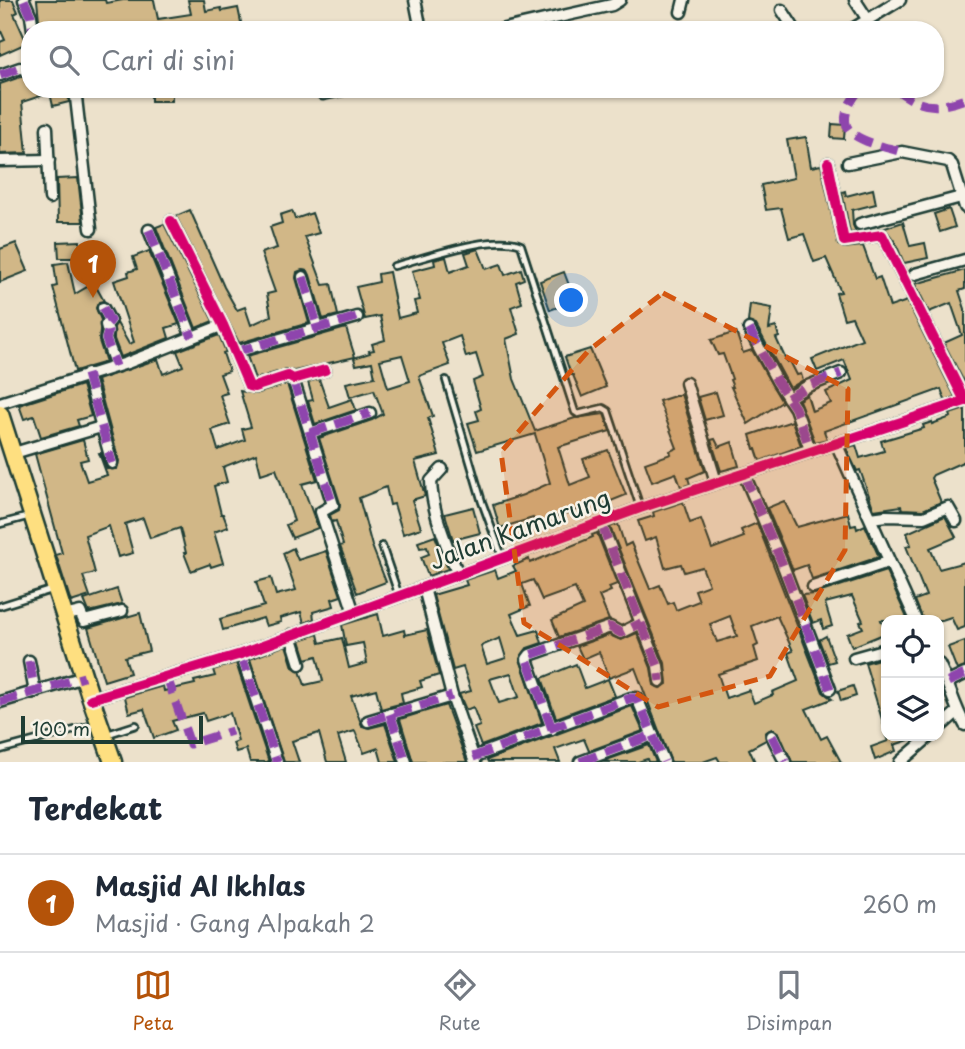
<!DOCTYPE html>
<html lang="id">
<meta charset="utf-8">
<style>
:root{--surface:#fff;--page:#f6f6f7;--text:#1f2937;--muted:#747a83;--line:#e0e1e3;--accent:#b45309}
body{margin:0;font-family:"Playpen Sans",sans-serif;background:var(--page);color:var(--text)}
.controls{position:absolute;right:21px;bottom:21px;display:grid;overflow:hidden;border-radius:14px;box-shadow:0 2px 5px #0004}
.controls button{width:63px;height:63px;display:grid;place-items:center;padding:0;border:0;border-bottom:2px solid var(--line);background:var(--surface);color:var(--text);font:35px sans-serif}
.scale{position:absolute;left:21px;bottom:18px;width:182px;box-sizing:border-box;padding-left:7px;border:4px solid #1f3d34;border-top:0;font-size:19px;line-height:24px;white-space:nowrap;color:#1f3d34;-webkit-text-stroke:5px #f7f3e8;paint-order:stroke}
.you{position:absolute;left:572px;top:301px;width:24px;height:24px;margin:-18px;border:5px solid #fff;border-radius:50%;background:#1a73e8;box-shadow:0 0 0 10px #1a73e833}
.badge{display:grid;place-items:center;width:46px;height:46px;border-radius:50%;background:var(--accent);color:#fff;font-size:23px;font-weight:700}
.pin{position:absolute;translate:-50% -58px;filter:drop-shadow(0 2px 4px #0008)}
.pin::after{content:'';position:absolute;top:37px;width:24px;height:21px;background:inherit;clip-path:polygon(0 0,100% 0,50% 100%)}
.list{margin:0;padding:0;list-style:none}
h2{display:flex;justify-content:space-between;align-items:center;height:91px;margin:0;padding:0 28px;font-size:30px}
h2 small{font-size:23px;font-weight:400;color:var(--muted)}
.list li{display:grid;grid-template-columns:46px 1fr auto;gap:21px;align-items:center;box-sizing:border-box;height:98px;padding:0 28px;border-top:2px solid var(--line)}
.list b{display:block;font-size:26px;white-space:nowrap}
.list p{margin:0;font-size:23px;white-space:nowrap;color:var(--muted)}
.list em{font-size:23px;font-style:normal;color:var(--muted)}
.icon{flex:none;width:38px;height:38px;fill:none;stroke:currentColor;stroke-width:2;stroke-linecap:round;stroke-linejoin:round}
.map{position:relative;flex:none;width:965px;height:762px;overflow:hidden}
.search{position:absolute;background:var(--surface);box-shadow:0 2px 5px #0004;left:21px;right:21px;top:21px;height:77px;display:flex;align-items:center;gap:18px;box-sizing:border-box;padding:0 24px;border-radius:28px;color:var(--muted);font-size:26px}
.sheet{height:189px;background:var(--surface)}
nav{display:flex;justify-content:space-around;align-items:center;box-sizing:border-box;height:98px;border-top:2px solid var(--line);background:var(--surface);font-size:19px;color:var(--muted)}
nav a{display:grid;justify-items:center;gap:4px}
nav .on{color:var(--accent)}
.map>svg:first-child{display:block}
</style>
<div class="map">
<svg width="965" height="762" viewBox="0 0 965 762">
<rect width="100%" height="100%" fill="#ece1cb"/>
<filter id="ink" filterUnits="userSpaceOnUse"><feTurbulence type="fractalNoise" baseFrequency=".0143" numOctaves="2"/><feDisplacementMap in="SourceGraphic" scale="14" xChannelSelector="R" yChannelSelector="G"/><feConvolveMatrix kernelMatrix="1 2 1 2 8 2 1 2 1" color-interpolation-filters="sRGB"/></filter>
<g filter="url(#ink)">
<g fill="#d1b787" stroke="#1f3d34" stroke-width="2" fill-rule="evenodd">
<path d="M0,0H13L18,12L14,14L27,43L0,55V42L5,40L0,29Z"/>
<path d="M37,0H105L106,3L123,0H154L158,19L191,14L188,0H204L206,11L221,8L222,11L238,8L242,27L226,30H40Z"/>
<path d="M23,76H30V89H68L69,102L53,106L50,93L22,102L27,153L0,154V84Z"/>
<rect x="151" y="89" width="21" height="12"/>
<path d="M832,124L845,125L844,139L831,138Z"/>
<path d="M806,137L811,167L821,165L838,245L844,248L863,246L875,279L880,277L890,307L907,301L955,397L945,400L941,389L824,431L827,439L815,442L799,400L807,395L812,411L831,403L826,392L852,380L844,360L817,371L812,359L862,339L852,317L844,319L836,293L841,292L826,258L814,262L804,234L789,238L781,208L766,210L761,185L794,178L787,140Z"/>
<path d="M78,178L83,222H58L57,179Z"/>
<path d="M873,189L876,204L852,210L853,225L856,232L850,233L842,192L845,191L846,196Z"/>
<path d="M949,209L955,227L940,232L934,214Z"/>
<path d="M190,210L224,287L237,310L245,307L251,325L271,316L267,294L275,292L261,253L277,248L270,227L282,223L280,215L292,211L295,219L312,213L319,233L305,237L323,285L331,284L338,315L323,319L310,275L308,271L302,270L297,272L296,278L309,323L239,343L176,216Z"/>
<path d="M903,222L910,246L925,243L928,258L904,263L895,242L885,228Z"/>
<path d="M164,224L213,321L196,328L156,227Z"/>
<path d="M80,241V258H59L58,242Z"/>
<path d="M16,243L28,271L0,282V249Z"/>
<path d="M478,249L486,269L501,264L505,275L521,269L524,279L516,282L522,303L511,307L519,334L506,339L514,379L535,431L575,418L604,414L610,431L558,447L570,485L590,477L583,459L608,450L626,495L601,505L600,503L554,517L556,521L537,528L533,518L500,528L493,505L523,495L550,483L535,434L477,451L468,423L479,420L476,411L481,409L473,381L483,377L476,354L466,357L460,336L442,343L450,365L419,376L433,416L428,418L439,455L415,461L425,496L412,500L421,528L403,534L394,504L390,505L386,487L359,498L372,546L386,582L357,593L340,546L343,545L336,521L332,522L330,515L339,510L340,503L319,438L372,420L383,414L374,390L350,397L346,383L375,377L372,362L356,365L354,358L370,353L369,351L374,350L372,344L385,340L380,316L365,319L356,287L379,282L378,274L389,272L398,318L417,313L414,301L420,300L412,271L435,265L434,260L446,257L450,272L469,265L465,253ZM402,355L410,381L388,388L380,360Z"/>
<path d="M149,251L179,324L166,328L169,338L121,357L114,339V327L117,323L129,344L134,342L114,281L129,276L128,272L137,269L133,257Z"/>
<path d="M68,262L75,294L94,283L104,301L99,302L96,308L101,320L99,341L106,362L75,371L53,287L57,286L54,264Z"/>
<path d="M965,270V289L959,291L965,309V384L944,343L962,335L951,303L929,312L915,284Z"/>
<path d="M564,272L575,301L550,310L540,281Z"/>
<path d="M750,304L772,308L769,329L776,327L779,337L776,338L787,362L790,361L797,375L801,374L803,380L790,388L756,325L748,322Z"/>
<path d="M346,328L355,357L294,371L286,369L255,379L247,356Z"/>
<path d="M736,332L743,353L752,350L782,402L748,424L731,387H733L730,380L732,379L723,354L718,355L711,340Z"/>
<path d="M219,335L226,352L223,353L229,371L220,374L227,393L220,395L230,424L212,430L218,450L245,440L242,429L251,427L240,391L256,394L287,384L317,480L302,484L318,528L292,538L286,525L294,521L276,469L261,474L256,454L223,467L227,482L214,486L221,514H223L228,527L214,532L223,563L211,567L210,564L191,571L184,553H186L180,528L150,538L143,518L125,524L133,553L118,557L109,526L85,535L95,573L83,576L90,596L71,602L56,555L62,553L35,454L83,440L88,459L80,461L87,481L107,475L99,453H101L107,469H117L119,461L97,380L158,359L163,374L183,366L177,351Z"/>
<path d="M590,349L606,387L582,397L573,375H571L565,357Z"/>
<path d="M319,379L329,407L352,399L356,410L315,424L308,401L313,400L308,382Z"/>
<path d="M82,385L91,416L77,420L79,426L41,437L34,416L24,419L19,405Z"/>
<path d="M716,392L723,415L705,420L698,397Z"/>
<path d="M681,394L705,471L688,478L690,484L681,487L676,473L652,482L645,463L671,454L670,451L677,448L659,401Z"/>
<path d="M965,409V461L933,475L931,478L941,502L923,510L902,509L901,506L874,510L860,470L857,471L846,448L856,445L860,458L884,451L881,441L924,428L923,425L932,422V424L951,417L950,414Z"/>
<path d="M792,421L801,446L760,461L756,449H754L750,435Z"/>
<path d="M715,439L719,447L732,442L739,466L721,471L711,440Z"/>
<path d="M784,501L797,527L848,513L851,526L856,525L857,529L865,525L879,557L812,579L807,565L793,570L767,508Z"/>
<path d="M683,502L690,523L701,519L712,549L744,537L741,530L757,523L823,692L832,699L806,709L821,739L827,736L841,762H792L779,733L772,729L765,733L766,740L749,749L755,762H720L717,757L703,762H671L635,668L609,678L599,652L583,659L577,646L609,635L621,640L637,633L651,668L654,685L660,688L667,684L665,663L610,527L618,524L625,546L631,543L650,589L660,585L668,604L673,602L676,610L699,601L695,590L709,585L702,567L684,572L681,564L665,568L656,537L645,541L638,521L654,516L653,512ZM730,616L737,636L717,642L710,624ZM777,616L793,651L788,653L798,681L772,692L773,695L754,703L749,690L726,698L718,674L758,661L754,647L758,645L752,626Z"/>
<path d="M473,507L480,533L453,540L445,514Z"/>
<path d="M945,516L956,537L930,548L939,569L965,562V627L957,630L951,617L942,620H923L915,600L926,596L906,546L911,545L907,533Z"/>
<path d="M597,533L617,584L609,587L611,591L599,596L609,620L559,637L552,620L583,606L575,588L542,600L533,580L522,584L530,606L511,614L520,635L538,630L542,643L527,648L520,659L542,723L481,746L474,728L480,726L473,707L466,710L459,694L471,691L463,667L453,670L433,595L467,585L465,580L495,570L498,578L516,571L513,566L529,559L530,563L593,537L592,535ZM500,638L506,658L487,664L481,646ZM511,673L519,697L499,703L490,679Z"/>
<path d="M435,536L448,569L428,576L421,557L429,554L427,547L420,548L418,542Z"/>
<path d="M293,548L298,560L326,551L341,596L332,599L334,606L313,612L314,619L304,623L301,612L280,618L281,622L266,626L263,618L223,630L220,619L264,606L256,582L271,578L276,595L296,590L283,553Z"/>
<path d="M886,571L908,620H881L886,633L852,647L847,634L863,628L860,622L863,621L852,596L825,603L832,626L823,629L821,620L813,623L802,595L815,594Z"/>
<path d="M117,589L122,604L89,612L84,600Z"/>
<path d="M140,613L149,651L125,657L130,673L104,681L88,628Z"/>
<path d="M378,614L383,636L404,630L405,635L427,630L439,675L420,681L422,687L401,693L403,703L381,709L376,689L351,696L362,726L369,728L385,724L398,762H382L378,748L364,753L355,731L338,736L346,762H327L319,733L292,741L299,762H284L250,659L286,645L293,667L300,671L305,685L323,681L317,656L306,659L300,640L318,634L320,643L342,638L349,668L367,663L363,643L346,646L342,625Z"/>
<path d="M826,636L835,661L828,663L819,640Z"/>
<path d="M965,641V667L957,670L948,647Z"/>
<path d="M886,657V726H884L865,663Z"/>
<path d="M236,663L269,762H250L246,749L236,752L233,743L238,741L230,713L206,721L203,713L172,721L176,730L154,738L144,709L129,713L125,697L163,686L164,691L195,684L194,681L215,676L213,670Z"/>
<path d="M576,664L585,688L608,679L615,696L556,718L542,678Z"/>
<path d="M853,686L856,696L841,701L838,691Z"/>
<path d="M446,705L467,762H413L400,719Z"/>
<path d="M632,706L643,731L589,751L584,739L555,749L560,762H488L487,760Z"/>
<path d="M886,736H917L918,737L894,745L896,751L875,760L871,747L888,741Z"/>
<path d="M649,745L656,762H648L647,759L638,762H601Z"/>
</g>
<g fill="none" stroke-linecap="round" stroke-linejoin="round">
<g stroke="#1f3d34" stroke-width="10">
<g id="lane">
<path d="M394,266C425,258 493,233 521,245L575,412L578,414L603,408L608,411L640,507"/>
<path d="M446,380L482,502L503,559"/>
<path d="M0,524L30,516"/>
<path d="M382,546L399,596"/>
<path d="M0,606L51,590"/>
<path d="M108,734L136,725"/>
<path d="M0,750L97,724"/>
</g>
</g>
<g stroke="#1f3d34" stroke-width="15">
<g id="street">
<path d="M24,0L31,16L33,30"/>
<path d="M415,0L421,30"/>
<path d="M855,0L868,20"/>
<path d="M782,10L795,30"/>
<path d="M681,12L684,0"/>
<path d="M500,30L612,5L620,0"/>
<path d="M851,30L900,0"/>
<path d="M0,75L20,68L30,69"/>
<path d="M75,89L91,229"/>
<path d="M323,94L347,89"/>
<path d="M47,128L50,198"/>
<path d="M0,161L49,160"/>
<path d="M828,163L844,241L882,235L965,401"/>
<path d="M848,163L902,152L948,161L952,165L965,207"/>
<path d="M171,221L223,325L249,386L254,387L288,376L293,379L325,370"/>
<path d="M860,224L965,196"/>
<path d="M149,230L192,337"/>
<path d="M915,274L965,260"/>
<path d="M303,277L318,328"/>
<path d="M103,308L110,321L106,325L108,332L106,339L116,366"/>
<path d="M749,329L777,381L795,408L811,452"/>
<path d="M235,352L357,317"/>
<path d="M87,374L112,463"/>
<path d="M293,379L333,505L321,512L354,613"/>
<path d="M686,383L716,482"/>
<path d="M788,398L808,386L841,373"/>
<path d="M0,403L127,363L223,325"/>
<path d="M310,433L370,413"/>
<path d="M836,443L916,620"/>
<path d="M14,453L101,427"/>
<path d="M442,469L431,481C432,514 447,544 458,575"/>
<path d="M744,474L782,563L830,689"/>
<path d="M871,518L886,516L924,517L948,507L956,521"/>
<path d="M601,523L658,666L660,681"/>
<path d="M813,587L888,562"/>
<path d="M424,588L452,696L475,762"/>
<path d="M64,616L80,612L84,621L122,611"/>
<path d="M291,635L300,664"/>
<path d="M241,654L277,762"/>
<path d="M854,658L886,649"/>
<path d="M29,661L35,692"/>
<path d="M939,664C949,684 954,706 965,725"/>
<path d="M948,682L965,674"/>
<path d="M91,699L241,654L640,508L965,401"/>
<path d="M0,702L84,677"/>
<path d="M390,714L406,762"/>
<path d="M368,721L452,696"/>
<path d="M939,728L957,712"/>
<path d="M552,729L527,659L530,655L610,627L621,633L641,623"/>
<path d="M772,736L785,762"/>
<path d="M473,757L631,698H637L664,762"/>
<path d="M580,762L653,735"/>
<path d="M900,762L930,736"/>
</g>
</g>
<g stroke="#1f3d34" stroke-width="21">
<path id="primary" d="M0,414L91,699L113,762"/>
</g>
<use href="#lane" stroke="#f7f3e8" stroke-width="4.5"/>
<use href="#street" stroke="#f7f3e8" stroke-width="10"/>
<use href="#primary" stroke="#fedf80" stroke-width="16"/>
<g stroke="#8e44ad" stroke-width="9" stroke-dasharray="18 9" stroke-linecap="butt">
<path d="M24,0L31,16L33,30"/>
<path d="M0,75L20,68L30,69"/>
<path d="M860,89C822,136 866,141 902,152"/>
<path d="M896,89C920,108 936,110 965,99"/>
<path d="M149,230L192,337"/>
<path d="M303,277L318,328"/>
<path d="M103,308L110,321L106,325L108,332L106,339L116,366"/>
<path d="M749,329L777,381L795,408L811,452"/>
<path d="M235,352L357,317"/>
<path d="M87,374L112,463"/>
<path d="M293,379L333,506"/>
<path d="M788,398L808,386L841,373"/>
<path d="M310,433L370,413"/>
<path d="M744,474L782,563L830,689"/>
<path d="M601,523L658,666L660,681"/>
<path d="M241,654L277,762"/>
<path d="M29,661L35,692"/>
<path d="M167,677L190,744L232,731"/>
<path d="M948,682L965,674"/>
<path d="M0,702L84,677"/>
<path d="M390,714L406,762"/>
<path d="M368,721L452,696"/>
<path d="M552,729L527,659L530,655L610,627L621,633L641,623"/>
<path d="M772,736L785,762"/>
<path d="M473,757L631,698H637L664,762"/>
<path d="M580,762L653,735"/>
</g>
<g stroke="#f7f3e8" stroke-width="15">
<g id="cycleway">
<path d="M828,163L844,241L882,235L965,401"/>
<path d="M171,221L223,325L249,386L254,387L288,376L293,379L325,370"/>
<path d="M91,699L241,654L640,508L965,401"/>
</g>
</g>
<use href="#cycleway" stroke="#d6006c" stroke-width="10"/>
</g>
</g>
<path fill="#d45610" fill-opacity="0.2" stroke="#d45610" stroke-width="5" stroke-dasharray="14 9" stroke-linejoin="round" d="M663,293L848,389L845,550L770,676L658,707L524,623L501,452L589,350Z"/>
<g text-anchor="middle" stroke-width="5" stroke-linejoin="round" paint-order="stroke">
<g font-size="24" fill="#1f3d34" stroke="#f7f3e8">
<text transform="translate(520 530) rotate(-20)" y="8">Jalan Kamarung</text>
</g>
</g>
</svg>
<div class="controls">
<button><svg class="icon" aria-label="locate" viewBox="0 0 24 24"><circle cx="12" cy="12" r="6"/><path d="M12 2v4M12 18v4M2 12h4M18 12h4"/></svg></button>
<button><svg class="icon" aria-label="layers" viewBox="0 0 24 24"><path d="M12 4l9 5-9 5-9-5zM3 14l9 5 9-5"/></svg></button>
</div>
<div class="scale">100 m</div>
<div class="you"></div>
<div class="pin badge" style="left:93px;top:298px">1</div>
<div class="search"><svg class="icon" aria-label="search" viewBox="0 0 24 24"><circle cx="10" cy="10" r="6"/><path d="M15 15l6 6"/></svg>Cari di sini</div>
</div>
<section class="sheet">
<h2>Terdekat<small></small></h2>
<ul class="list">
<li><span class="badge">1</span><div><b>Masjid Al Ikhlas</b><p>Masjid · Gang Alpakah 2</p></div><em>260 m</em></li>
</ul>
</section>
<nav>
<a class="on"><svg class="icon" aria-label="map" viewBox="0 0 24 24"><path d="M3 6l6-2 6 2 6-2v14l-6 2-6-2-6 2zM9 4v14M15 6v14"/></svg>Peta</a>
<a><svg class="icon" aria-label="directions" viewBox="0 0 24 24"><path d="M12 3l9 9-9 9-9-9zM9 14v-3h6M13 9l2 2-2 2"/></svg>Rute</a>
<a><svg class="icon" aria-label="saved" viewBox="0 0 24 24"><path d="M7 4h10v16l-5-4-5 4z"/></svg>Disimpan</a>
</nav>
